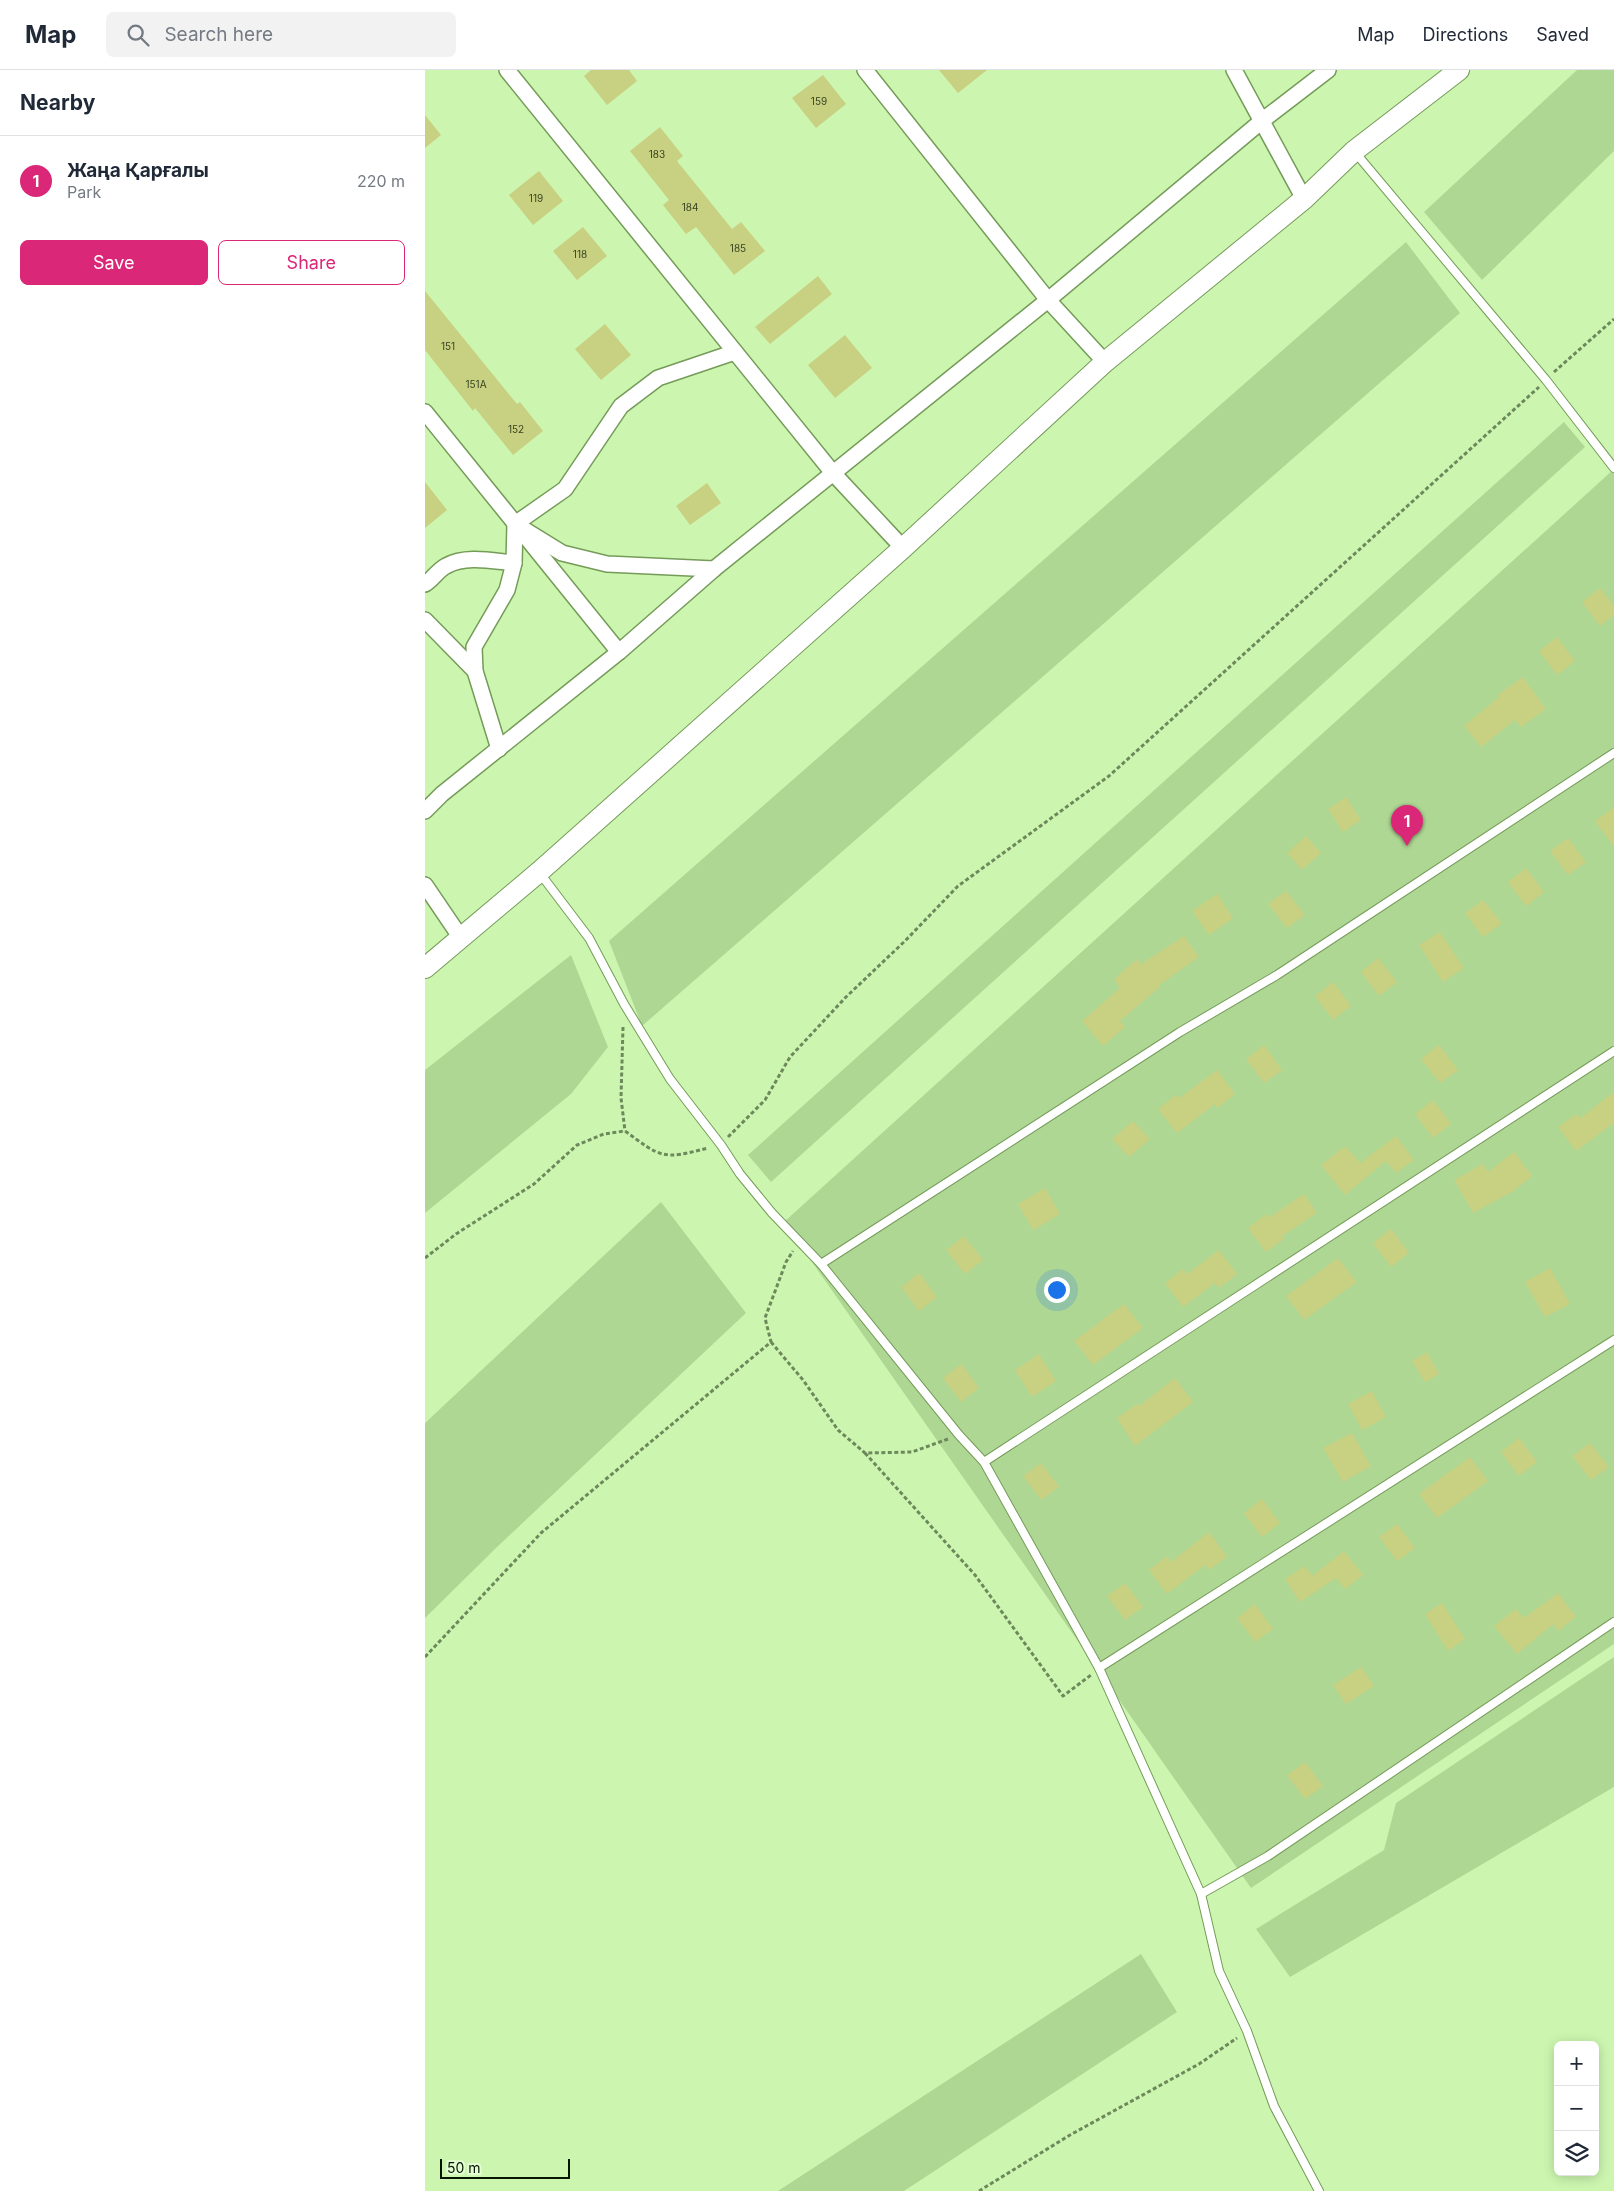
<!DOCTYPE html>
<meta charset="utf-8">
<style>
:root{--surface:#fff;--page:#f2f2f3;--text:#1f2937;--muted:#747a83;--line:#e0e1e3;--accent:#db2777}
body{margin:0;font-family:Inter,sans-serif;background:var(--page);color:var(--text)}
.controls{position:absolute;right:15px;bottom:15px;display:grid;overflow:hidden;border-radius:8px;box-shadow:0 2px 12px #0003}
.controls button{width:45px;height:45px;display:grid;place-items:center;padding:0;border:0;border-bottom:1px solid var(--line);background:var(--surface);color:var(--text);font:25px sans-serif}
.scale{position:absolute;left:15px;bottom:12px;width:130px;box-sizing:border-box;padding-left:5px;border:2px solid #071400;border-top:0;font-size:14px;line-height:18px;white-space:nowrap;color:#071400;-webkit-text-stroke:4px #e4fed4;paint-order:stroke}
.you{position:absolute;left:631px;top:1219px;width:18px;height:18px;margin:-12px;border:4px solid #fff;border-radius:50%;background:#1a73e8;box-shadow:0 0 0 8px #1a73e833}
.badge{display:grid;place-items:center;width:32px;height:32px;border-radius:50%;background:var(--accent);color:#fff;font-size:16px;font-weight:700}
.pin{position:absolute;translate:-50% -41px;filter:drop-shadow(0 1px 2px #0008)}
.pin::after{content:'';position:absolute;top:26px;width:18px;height:15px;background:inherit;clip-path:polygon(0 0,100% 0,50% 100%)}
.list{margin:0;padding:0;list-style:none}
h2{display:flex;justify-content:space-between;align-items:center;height:65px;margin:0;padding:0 20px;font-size:21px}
h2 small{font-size:16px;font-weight:400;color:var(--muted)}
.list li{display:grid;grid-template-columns:32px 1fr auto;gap:15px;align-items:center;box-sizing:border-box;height:90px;padding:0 20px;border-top:1px solid var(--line)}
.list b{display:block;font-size:19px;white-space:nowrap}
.list p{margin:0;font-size:16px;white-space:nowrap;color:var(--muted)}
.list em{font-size:16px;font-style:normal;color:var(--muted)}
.actions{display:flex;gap:10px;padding:15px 20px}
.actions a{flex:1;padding:11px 0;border:1px solid var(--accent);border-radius:8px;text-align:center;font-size:18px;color:var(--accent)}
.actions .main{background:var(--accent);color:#fff}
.icon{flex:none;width:28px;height:28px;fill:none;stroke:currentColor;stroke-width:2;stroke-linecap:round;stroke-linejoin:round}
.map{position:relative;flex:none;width:1189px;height:2121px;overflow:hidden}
header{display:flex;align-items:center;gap:30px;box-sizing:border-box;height:70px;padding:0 25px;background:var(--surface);border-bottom:1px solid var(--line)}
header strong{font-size:24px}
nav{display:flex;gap:28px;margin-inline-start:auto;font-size:18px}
.search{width:350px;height:45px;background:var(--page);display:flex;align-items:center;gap:12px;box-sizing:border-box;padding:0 18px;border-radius:8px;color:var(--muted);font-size:19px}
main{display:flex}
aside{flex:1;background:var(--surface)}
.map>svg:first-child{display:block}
</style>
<header>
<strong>Map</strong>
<div class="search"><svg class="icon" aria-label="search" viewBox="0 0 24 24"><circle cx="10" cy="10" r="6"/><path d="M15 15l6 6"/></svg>Search here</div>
<nav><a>Map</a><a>Directions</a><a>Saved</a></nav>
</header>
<main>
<aside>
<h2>Nearby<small></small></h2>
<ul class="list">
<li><span class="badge">1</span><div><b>Жаңа Қарғалы</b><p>Park</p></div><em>220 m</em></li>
</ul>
<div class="actions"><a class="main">Save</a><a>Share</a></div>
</aside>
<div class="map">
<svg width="1189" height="2121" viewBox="0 0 1189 2121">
<rect width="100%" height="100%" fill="#ccf6b0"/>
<g fill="#afd794">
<path d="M1152,0H1189V81L1057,210L999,142Z"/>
<path d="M981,172L1035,243L217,956L184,871Z"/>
<path d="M1139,352L1160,377L346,1112L323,1085Z"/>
<path d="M1189,399V1574L826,1818L359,1152Z"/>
<path d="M146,885L183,977L146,1024L0,1143V1000Z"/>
<path d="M236,1132L321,1243L71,1478L0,1548V1353Z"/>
<path d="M1189,1587V1717L865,1907L831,1859L959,1780L971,1733Z"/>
<path d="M716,1884L752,1942L479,2121H353Z"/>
</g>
<g fill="#c8d081">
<path d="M166,0H204L212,11L182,35L159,6Z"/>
<path d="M514,0H562L533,23Z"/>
<path d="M398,5L421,34L391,58L367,28Z"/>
<path d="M0,45L16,65L0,78Z"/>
<path d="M235,57L258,86L252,91L307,159L316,152L340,181L309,205L271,157L261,164L238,135L244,130L205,81Z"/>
<path d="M114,101L138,131L108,155L84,125Z"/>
<path d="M158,157L182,186L152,210L128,181Z"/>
<path d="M393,206L407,224L345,274L330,257Z"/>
<path d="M0,221L92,334L95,332L118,361L88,385L50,338L48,341L0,280Z"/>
<path d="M180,254L206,285L176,310L150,279Z"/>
<path d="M420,265L447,298L410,328L383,295Z"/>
<path d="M0,412L22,440L0,458Z"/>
<path d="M282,413L296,433L265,455L251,436Z"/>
<path d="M1175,518L1189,536V545L1175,556L1157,532Z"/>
<path d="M1132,567L1150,591L1132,605L1114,581Z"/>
<path d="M1098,607L1121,639L1096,657L1090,650L1056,677L1039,656L1074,627L1073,625Z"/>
<path d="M921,727L936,750L918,762L903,739Z"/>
<path d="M1189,737V777L1170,751Z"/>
<path d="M881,766L896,783L877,800L862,783Z"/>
<path d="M1143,768L1161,792L1143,805L1125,781Z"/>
<path d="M1101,798L1119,822L1101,836L1083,812Z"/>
<path d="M861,821L880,845L862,858L843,834Z"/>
<path d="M792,824L808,848L784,865L767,841Z"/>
<path d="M1058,830L1077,853L1058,867L1040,843Z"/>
<path d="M1015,862L1039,898L1018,912L994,875Z"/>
<path d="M759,866L774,887L734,915L735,917L695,951L700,957L678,976L657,951L695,918L689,909L712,889L716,894Z"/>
<path d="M953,888L972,912L954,926L936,902Z"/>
<path d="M908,912L926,936L908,950L890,926Z"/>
<path d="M839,975L857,1000L839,1013L821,989Z"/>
<path d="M1014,975L1033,1000L1015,1013L996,989Z"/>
<path d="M792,1000L810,1024L792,1038L790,1034L752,1063L733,1039L751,1025L754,1028Z"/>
<path d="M1189,1022V1053L1151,1081L1133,1057L1151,1044L1155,1048Z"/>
<path d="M1008,1030L1026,1054L1008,1068L990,1044Z"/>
<path d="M708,1051L725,1069L704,1087L687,1069Z"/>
<path d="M971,1066L989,1090L971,1103L961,1091L920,1125L896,1095L920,1076L935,1093Z"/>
<path d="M1089,1082L1107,1106L1087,1122L1048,1143L1029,1110L1058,1094L1063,1102Z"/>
<path d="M620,1118L635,1144L608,1160L593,1134Z"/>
<path d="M879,1124L892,1143L857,1166L859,1169L841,1182L823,1158L841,1144L843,1148Z"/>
<path d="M966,1159L984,1183L966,1197L948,1173Z"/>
<path d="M539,1166L558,1190L540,1204L521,1180Z"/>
<path d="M794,1180L812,1204L794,1218L790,1213L758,1237L740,1213L758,1199L762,1204Z"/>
<path d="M913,1188L932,1212L879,1250L861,1226Z"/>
<path d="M1125,1198L1145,1234L1120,1247L1100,1212Z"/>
<path d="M494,1203L512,1227L494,1241L476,1217Z"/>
<path d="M699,1234L718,1258L668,1295L649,1271Z"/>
<path d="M1002,1282L1014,1304L1000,1312L987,1291Z"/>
<path d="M614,1284L631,1311L607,1327L590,1300Z"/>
<path d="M536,1294L554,1318L536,1332L518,1308Z"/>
<path d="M750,1308L768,1332L710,1376L692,1348L712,1334L714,1336Z"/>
<path d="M947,1321L961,1347L937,1360L923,1334Z"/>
<path d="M927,1363L946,1396L918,1412L898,1378Z"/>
<path d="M1094,1368L1112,1392L1094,1406L1076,1382Z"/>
<path d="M1165,1373L1184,1397L1166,1410L1147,1386Z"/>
<path d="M1045,1387L1063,1411L1012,1448L994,1424Z"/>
<path d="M616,1393L634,1417L616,1430L598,1406Z"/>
<path d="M837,1429L855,1453L837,1467L819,1443Z"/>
<path d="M972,1454L990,1478L972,1491L954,1467Z"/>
<path d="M784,1462L802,1487L784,1500L780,1495L742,1524L724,1500L742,1486L746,1492Z"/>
<path d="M919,1481L938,1505L920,1519L911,1508L875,1532L860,1509L880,1496L887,1506Z"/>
<path d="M700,1513L718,1537L700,1550L682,1526Z"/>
<path d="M1133,1523L1151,1547L1133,1561L1128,1554L1092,1584L1069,1556L1091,1539L1099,1548Z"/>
<path d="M1017,1533L1040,1569L1023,1581L1000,1544Z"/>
<path d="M830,1534L848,1559L830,1572L812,1548Z"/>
<path d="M936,1597L949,1616L921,1634L908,1615Z"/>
<path d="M880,1692L898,1716L880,1729L862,1705Z"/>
</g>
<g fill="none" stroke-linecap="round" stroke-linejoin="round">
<g stroke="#759b59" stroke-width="10">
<g id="service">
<path d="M929,81L1121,310L1189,398"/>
<path d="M1189,683L852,905L755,962L396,1194L534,1365L559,1392L674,1598L776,1824L843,1786L1189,1552"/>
<path d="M114,802L164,868L199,934L245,1009L296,1075L315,1104L347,1143L396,1194"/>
<path d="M559,1392L1189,981"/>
<path d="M674,1598L1189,1270"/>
<path d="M776,1824L794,1901L822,1961L849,2036L894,2121"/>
</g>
</g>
<g stroke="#759b59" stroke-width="18">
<g id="minor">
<path d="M82,0L408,403L478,478"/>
<path d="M440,0L623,230L680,292"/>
<path d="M809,0L879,129"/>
<path d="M0,342L194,582"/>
<path d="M90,454L140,419L196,336L233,308L310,282"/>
<path d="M0,514C8,509 13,500 21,496C41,485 67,491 89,493"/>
<path d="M0,550L50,601"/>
<path d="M74,679L50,601L49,577L82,520L89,493L90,454L137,483L182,494L289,499"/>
<path d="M0,741L17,724L194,582L289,499L623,230L838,50L903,0"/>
<path d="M0,815L36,868"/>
</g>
</g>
<g stroke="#759b59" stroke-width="22">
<path id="secondary" d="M0,898L114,802L478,478L680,292L879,129L929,81L1034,0"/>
</g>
<g stroke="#6d895b" stroke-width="3" stroke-dasharray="4 2.5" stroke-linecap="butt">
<path d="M1129,302L1189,249"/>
<path d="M198,957L196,1028L200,1061"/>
<path d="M303,1067L340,1030L365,987L421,927L480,871L533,816L684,706L1114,317"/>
<path d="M0,1188L31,1164L109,1114L152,1075L179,1064L200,1061C237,1088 237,1090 283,1078"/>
<path d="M346,1272L378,1310L413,1360L440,1383L487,1382L523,1369"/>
<path d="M440,1383L550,1505L638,1626L666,1605"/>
<path d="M0,1587L116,1463L346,1272L340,1248L361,1192L368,1181"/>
<path d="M554,2121L645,2065L774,1994L812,1968"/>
</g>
<use href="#service" stroke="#fff" stroke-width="8"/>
<use href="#minor" stroke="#fff" stroke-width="15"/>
<use href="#secondary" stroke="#fff" stroke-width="20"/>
</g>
<g text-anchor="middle" stroke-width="4" stroke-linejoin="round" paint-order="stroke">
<g font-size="10" fill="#374320">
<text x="394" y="35">159</text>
<text x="232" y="88">183</text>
<text x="111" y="132">119</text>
<text x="265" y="141">184</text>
<text x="313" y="182">185</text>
<text x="155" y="188">118</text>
<text x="23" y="280">151</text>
<text x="51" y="318">151А</text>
<text x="91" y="363">152</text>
</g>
</g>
</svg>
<div class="controls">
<button>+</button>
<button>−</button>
<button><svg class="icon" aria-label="layers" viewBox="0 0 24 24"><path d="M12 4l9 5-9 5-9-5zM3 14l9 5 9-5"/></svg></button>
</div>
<div class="scale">50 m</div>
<div class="you"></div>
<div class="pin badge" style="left:982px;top:776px">1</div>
</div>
</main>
